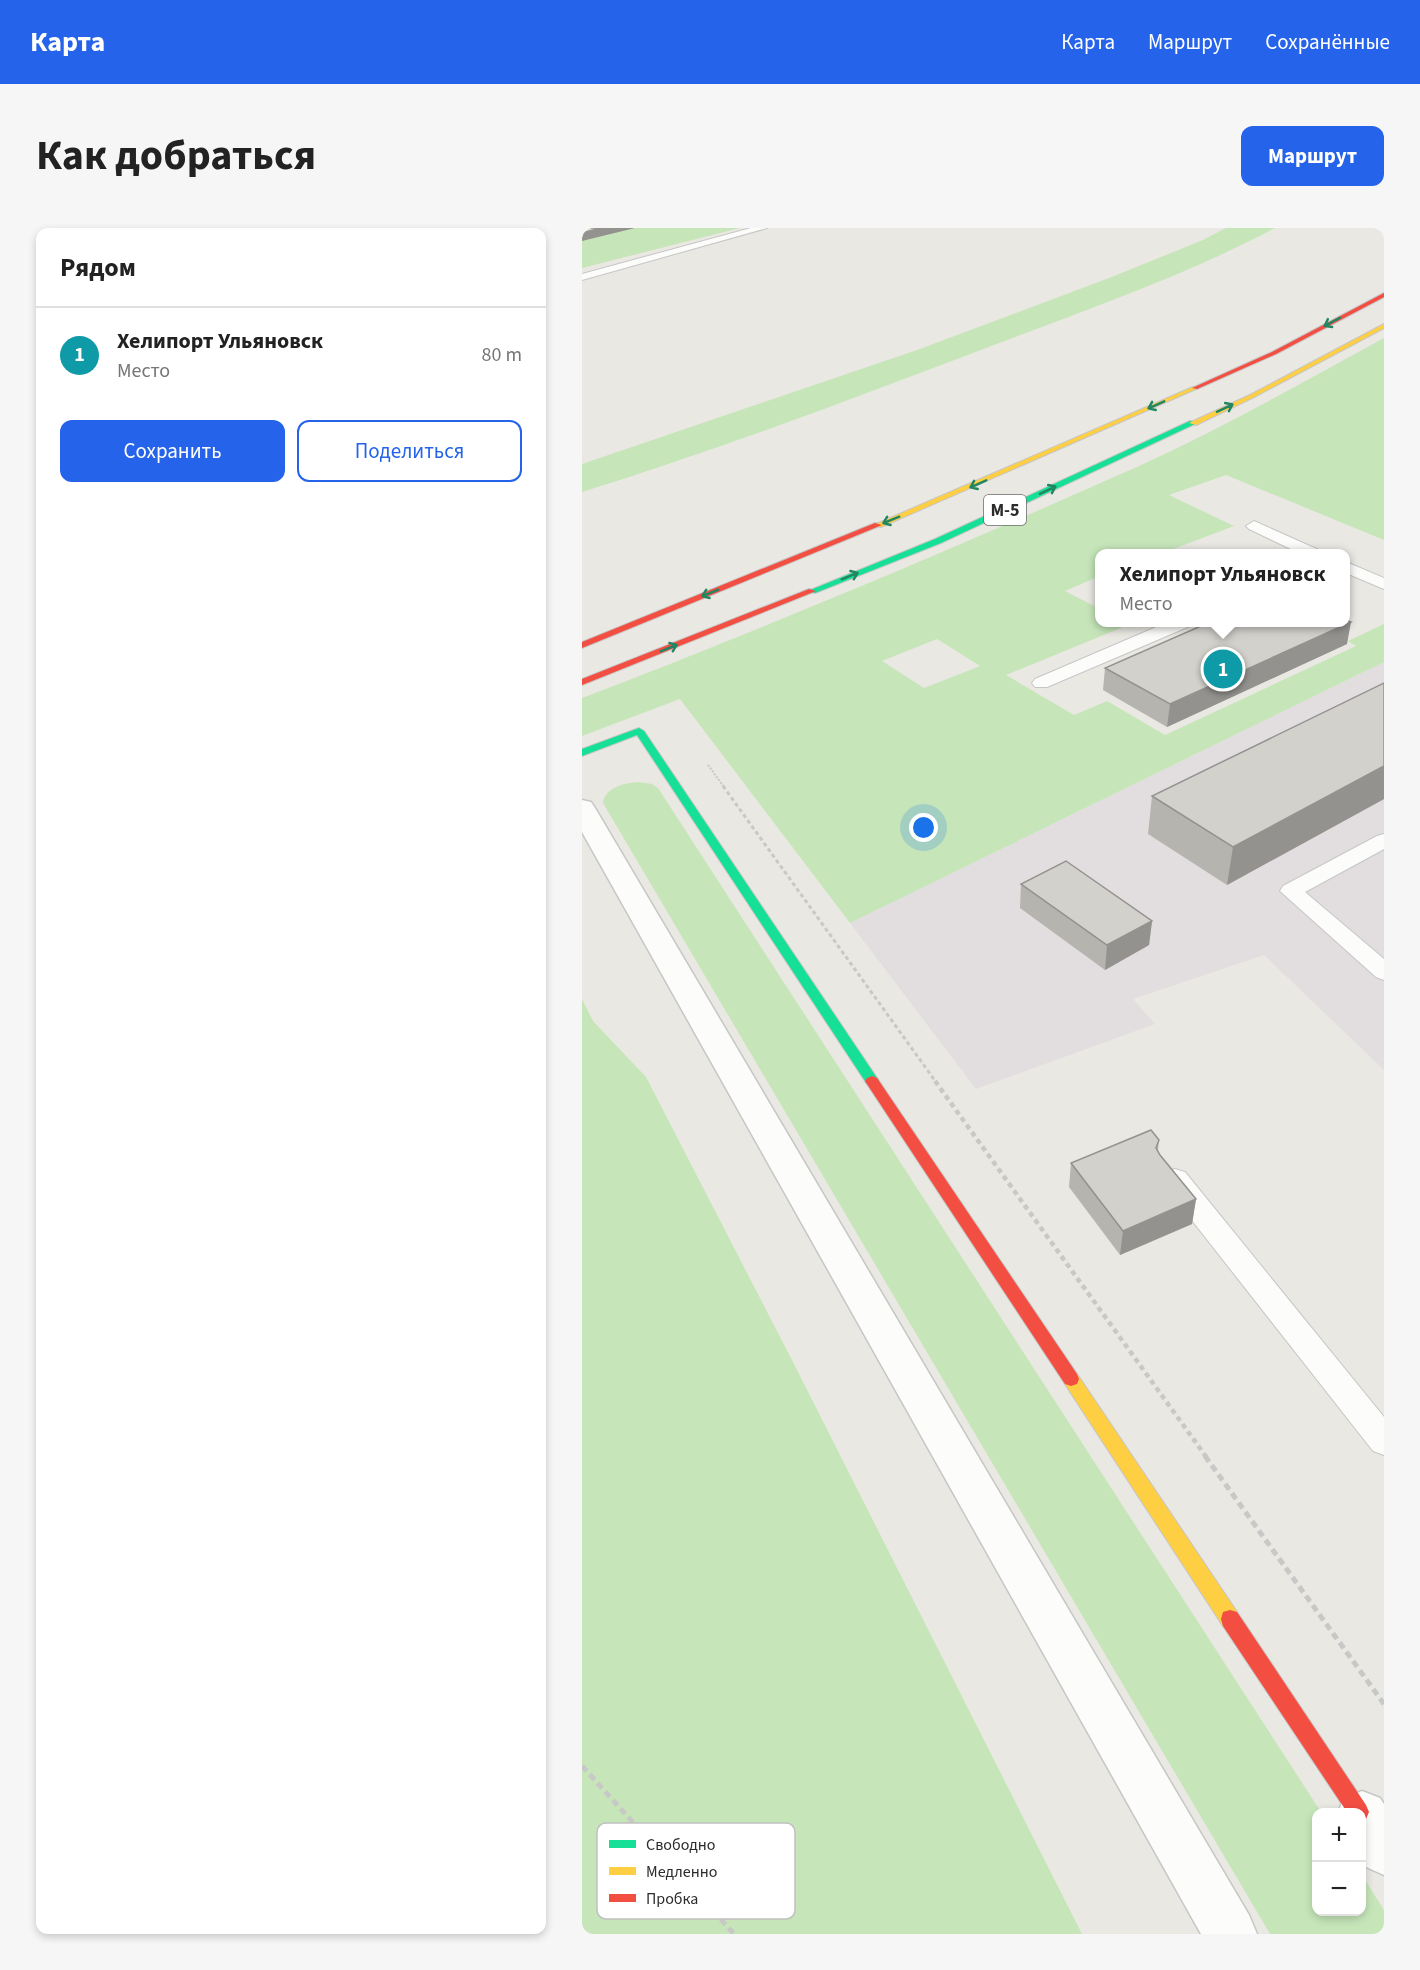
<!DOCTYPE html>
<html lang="ru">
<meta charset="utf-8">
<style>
:root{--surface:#fff;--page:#f6f6f6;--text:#222;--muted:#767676;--line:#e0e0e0;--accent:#2563eb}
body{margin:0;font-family:"Source Sans 3",sans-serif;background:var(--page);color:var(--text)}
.controls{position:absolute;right:18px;bottom:18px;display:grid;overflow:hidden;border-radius:12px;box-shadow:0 3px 9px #0003}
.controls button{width:54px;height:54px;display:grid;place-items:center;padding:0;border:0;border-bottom:2px solid var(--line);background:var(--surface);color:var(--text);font:30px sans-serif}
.you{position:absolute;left:342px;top:600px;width:21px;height:21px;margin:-15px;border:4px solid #fff;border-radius:50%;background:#1a73e8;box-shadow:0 0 0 9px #1a73e833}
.badge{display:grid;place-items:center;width:39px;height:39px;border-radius:50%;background:var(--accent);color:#fff;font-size:20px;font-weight:700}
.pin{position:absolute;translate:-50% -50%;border:3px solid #fff;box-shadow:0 2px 6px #0006}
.popup{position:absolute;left:513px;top:321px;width:255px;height:78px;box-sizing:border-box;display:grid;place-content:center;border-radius:12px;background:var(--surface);filter:drop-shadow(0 2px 4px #0005);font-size:20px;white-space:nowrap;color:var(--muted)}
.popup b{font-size:22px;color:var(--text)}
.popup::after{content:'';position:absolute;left:50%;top:100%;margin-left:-12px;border:12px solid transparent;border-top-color:var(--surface)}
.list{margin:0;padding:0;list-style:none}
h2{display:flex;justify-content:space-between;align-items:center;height:78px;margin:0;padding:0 24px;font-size:26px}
h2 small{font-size:20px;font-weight:400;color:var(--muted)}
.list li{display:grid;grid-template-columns:39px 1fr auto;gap:18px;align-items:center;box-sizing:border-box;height:96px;padding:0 24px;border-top:2px solid var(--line)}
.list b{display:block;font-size:22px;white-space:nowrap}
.list p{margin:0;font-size:20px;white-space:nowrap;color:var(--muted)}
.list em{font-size:20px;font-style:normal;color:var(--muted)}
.actions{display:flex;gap:12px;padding:18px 24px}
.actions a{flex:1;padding:14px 0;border:2px solid var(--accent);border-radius:12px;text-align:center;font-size:21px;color:var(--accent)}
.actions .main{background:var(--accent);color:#fff}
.map{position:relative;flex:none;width:802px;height:1706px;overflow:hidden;border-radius:12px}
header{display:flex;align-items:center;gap:36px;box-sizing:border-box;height:84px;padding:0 30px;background:var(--accent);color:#fff}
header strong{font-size:28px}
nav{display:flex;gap:33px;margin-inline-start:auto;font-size:21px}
.intro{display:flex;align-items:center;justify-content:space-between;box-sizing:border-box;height:144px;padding:0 36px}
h1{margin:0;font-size:42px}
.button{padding:15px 27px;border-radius:12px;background:var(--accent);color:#fff;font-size:21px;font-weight:700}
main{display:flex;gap:36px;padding:0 36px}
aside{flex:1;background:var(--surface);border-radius:12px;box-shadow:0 3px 9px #0003}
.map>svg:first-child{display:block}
</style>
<header>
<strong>Карта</strong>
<nav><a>Карта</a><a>Маршрут</a><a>Сохранённые</a></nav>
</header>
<div class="intro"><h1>Как добраться</h1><a class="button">Маршрут</a></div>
<main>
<aside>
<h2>Рядом<small></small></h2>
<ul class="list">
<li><span class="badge" style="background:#0f9aa8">1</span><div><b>Хелипорт Ульяновск</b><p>Место</p></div><em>80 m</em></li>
</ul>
<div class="actions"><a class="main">Сохранить</a><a>Поделиться</a></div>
</aside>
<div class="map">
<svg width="802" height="1706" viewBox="0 0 802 1706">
<rect width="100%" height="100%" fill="#eae8e2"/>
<path fill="#e2dee0" d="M802,434V842L682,727L551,771L573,796L394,861L268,695Z"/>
<g fill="#c6e6ba" fill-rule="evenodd">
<path d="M0,0H158L0,40Z"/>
<path d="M644,0H693C603,48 506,81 412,117C275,169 139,221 0,264V236L335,122L527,50L621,12Z"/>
<path d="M802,110V312L644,247L587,267L652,298L581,325L518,326V348L483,363L518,381V394L551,395L424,447L492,487L525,473L583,507L774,418L766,413L802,396V434L268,695L98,471L0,508V470C188,398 373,320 557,238C641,200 721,154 802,110ZM355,411L398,438L342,460L300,433Z"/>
<path d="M56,554L70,556L76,560L739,1584H734V1684H780V1647L802,1682V1706H688L21,575C23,559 43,555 56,554Z"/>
<path d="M0,771L11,793L64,849L212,1136L500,1706H0Z"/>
</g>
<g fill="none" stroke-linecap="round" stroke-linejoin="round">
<g stroke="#c7c6c7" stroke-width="2">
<g id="lane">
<path d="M169,0H185L0,52V46Z"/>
<path d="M672,293L739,323L741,326H719L667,301L664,298Z"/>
<path d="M764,334L802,350V361L764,345Z"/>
<path d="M586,394H610L608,398L465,459H453L450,455L453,451Z"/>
<path d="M802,606V621L723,664L802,731V752L794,749L698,663L701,658L795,608Z"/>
<path d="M593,941L603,944L802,1189V1227L791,1223L583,958L579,951L583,944Z"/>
</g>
</g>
<g stroke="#c7c6c7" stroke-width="3">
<g id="street">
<path d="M0,572L9,574L13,580L667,1687L675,1706H619L0,604Z"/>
<path d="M780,1563L798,1570L802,1576V1647L784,1639L780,1632V1584H756L762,1570Z"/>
</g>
</g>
<g stroke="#c7c6c7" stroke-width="2">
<g id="fast">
<path d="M608,193L615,195L359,315L233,365L226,363L353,311Z"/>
<path d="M57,500L62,503L295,850L297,853L295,856H285L55,507L0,528V521Z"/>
</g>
</g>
<g stroke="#c7c6c7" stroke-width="2">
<g id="slow">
<path d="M802,96V100L672,169L614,197L607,195L668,167Z"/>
<path d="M611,159L616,160L299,299L292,297Z"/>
<path d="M489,1144L495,1146L655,1384L657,1391L655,1398L648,1400L641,1398L483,1156L481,1151L483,1146Z"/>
</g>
</g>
<g stroke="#c7c6c7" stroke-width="2">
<g id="jam">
<path d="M802,65V69L694,126L615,161L610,160L690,124Z"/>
<path d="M293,295L300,297L0,420V414Z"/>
<path d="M227,361L234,363L0,457V451Z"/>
<path d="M290,848L295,850L495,1146L497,1151L495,1156L489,1158L483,1156L285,856L283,853L285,850Z"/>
<path d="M648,1382L655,1384L784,1577L787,1584L784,1591L780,1593V1584H765L641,1398L639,1391L641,1384Z"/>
</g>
</g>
<path stroke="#c8c8c7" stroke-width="2" stroke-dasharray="2 1.5" stroke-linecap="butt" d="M126,537L142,559"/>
<path stroke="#c8c8c7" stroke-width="3" stroke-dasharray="4 3" stroke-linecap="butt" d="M141,558L354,854"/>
<path stroke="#c8c8c7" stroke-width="4.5" stroke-dasharray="5 4" stroke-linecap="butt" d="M353,853L625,1230"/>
<g stroke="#c8c8c7" stroke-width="5" stroke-dasharray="7 4.5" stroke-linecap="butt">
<path d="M623,1228L802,1476"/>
<path d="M0,1538L152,1706"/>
</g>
<use href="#lane" fill="#fcfcfb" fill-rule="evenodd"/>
<use href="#street" fill="#fcfcfb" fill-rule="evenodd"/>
<use href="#fast" fill="#16e098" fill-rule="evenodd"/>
<use href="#slow" fill="#ffcf43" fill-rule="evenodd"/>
<use href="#jam" fill="#f24e42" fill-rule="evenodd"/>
</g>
<g fill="#b5b4af">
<path d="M765,416L585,499L521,462L523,440Z"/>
<path d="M802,455V571L645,657L566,606L570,568Z"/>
<path d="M439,656L570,693L567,717L523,742L438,680Z"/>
<path d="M577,912L576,922L578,927L614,971L610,996L538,1027L487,959L489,935Z"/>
</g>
<g fill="#94928f">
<path d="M19,0H53L0,13V5Z"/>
<path d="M769,394L765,416L585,499L588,476Z"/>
<path d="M802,538V571L645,657L651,619Z"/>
<path d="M570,693L567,717L523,742L525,717Z"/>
<path d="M614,971L610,996L538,1027L541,1003Z"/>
</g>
<g fill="#d3d1cc" stroke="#94928f" stroke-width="1.5">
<path d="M0,0H19L0,5Z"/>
<path d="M764,392L769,394L588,476L523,440L628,394H764Z"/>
<path d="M802,455V538L651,619L570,568Z"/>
<path d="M484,633L570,693L525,717L439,656Z"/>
<path d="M569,902L577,912L574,920L578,927L614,971L541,1003L489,935Z"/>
</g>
<defs><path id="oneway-shaft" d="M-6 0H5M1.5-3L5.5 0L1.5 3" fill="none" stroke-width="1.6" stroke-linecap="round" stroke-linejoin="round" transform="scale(1.5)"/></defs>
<g stroke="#218662">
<use href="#oneway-shaft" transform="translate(750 94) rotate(152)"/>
<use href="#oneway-shaft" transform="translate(574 177) rotate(156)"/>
<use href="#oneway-shaft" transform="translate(643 180) rotate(-25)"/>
<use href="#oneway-shaft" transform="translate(396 256) rotate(156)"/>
<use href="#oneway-shaft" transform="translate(466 262) rotate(-25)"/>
<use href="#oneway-shaft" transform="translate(309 292) rotate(158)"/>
<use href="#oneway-shaft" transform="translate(268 348) rotate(-22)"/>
<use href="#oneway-shaft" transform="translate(128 365) rotate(158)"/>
<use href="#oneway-shaft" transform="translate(87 420) rotate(-22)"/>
</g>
<g text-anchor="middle" stroke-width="5" stroke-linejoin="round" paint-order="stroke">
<rect fill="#fff" stroke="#6b6b6b" stroke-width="1.5" x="402" y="267" width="42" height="30" rx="4.5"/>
<g font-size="18" font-weight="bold" fill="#2c2c2c">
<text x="423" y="288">М-5</text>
</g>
</g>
<rect x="15" y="1595" width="198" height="96" rx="9" fill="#fff" stroke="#c0c0c0" stroke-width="1.5"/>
<rect x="27" y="1612" width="27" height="8" fill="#16e098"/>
<rect x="27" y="1639" width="27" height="8" fill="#ffcf43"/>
<rect x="27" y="1666" width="27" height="8" fill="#f24e42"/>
<g font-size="16" fill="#2c2c2c">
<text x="64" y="1622">Свободно</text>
<text x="64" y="1649">Медленно</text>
<text x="64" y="1676">Пробка</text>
</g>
</svg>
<div class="controls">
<button>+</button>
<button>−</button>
</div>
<div class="you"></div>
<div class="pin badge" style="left:641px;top:441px;background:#0f9aa8">1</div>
<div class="popup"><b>Хелипорт Ульяновск</b>Место</div>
</div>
</main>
